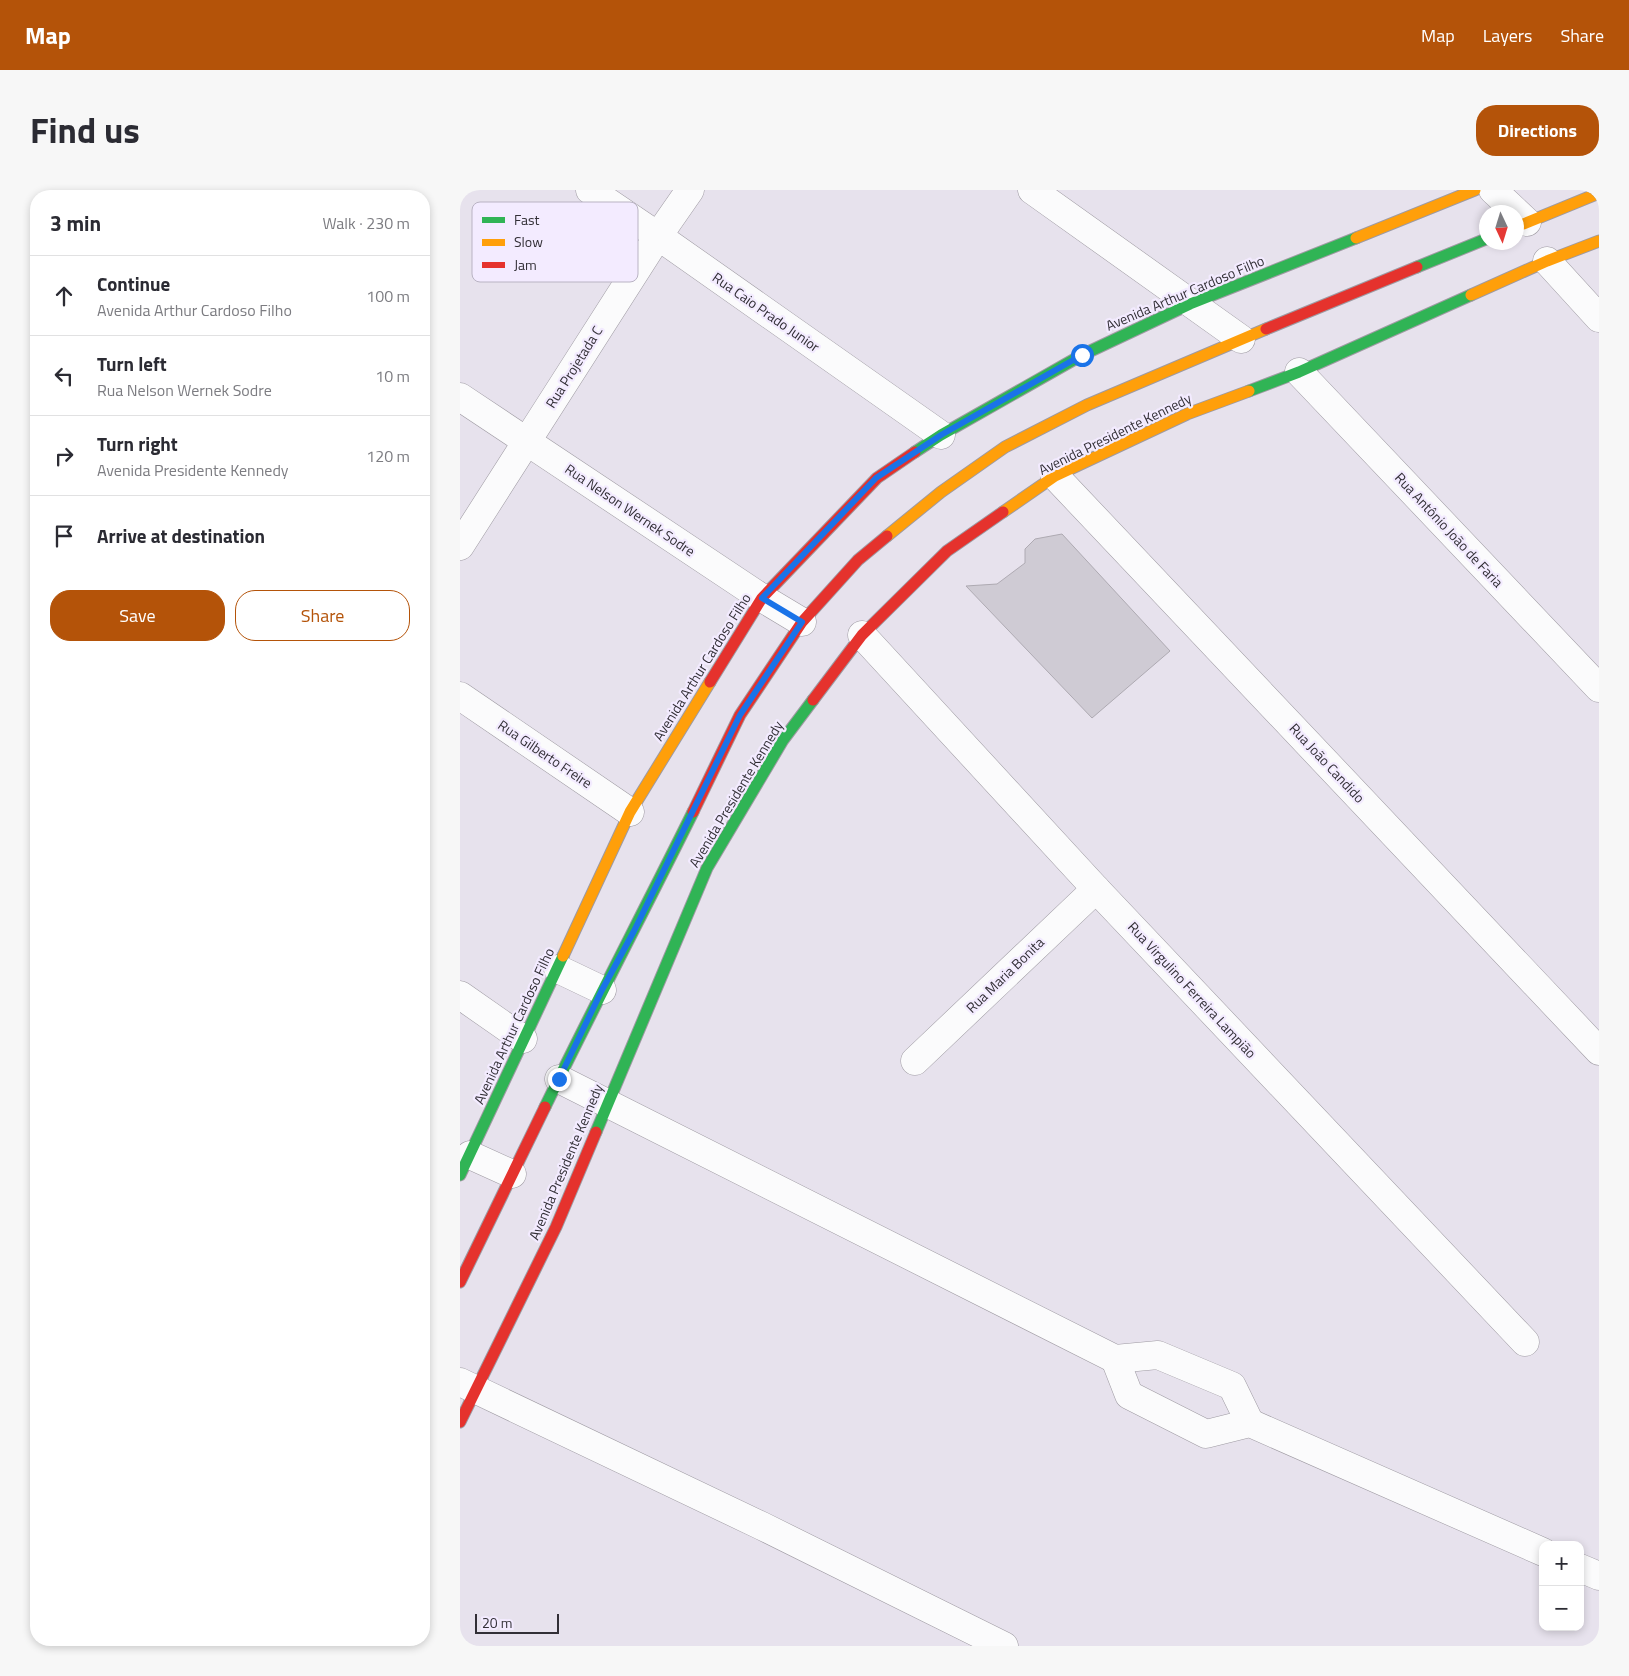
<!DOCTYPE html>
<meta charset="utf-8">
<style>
:root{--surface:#fff;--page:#f7f7f7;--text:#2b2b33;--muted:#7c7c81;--line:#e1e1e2;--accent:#b45309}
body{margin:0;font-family:"Titillium Web",sans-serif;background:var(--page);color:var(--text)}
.controls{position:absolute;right:15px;bottom:15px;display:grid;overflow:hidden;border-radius:10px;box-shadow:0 2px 8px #0003}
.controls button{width:45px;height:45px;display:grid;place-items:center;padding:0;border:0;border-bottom:1px solid var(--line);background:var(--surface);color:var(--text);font:25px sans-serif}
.compass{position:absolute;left:1019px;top:15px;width:45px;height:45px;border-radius:50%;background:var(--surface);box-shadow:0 2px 8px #0003;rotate:176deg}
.scale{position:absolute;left:15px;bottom:12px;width:84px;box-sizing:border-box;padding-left:5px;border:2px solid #322f36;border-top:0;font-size:14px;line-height:18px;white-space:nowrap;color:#322f36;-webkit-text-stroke:4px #f3ebff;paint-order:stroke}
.stop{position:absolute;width:15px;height:15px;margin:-11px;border:4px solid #1a73e8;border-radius:50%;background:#fff}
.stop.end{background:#1a73e8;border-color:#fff;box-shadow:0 1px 5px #0008}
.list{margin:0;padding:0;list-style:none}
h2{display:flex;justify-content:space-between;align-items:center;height:65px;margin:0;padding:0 20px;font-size:21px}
h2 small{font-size:16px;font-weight:400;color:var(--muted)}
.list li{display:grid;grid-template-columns:32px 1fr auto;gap:15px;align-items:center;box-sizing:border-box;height:80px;padding:0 20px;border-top:1px solid var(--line)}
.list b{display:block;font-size:19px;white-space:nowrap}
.list p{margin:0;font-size:16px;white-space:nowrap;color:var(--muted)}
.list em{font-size:16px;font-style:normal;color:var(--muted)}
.actions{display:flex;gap:10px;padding:15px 20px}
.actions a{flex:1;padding:11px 0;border:1px solid var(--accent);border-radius:20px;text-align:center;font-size:18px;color:var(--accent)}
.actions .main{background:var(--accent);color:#fff}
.icon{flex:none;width:28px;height:28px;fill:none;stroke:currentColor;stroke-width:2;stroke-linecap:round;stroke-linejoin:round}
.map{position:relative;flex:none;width:1139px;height:1456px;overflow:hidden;border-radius:20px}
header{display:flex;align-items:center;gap:30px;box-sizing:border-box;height:70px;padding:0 25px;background:var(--accent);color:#fff}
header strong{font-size:24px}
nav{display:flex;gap:28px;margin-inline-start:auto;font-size:18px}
.intro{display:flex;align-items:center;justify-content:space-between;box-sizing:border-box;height:120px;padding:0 30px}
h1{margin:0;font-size:35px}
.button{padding:12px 22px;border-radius:20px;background:var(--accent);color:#fff;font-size:18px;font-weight:700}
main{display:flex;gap:30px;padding:0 30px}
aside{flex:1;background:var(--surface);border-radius:20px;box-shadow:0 2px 8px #0003}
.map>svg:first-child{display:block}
</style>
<header>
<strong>Map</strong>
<nav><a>Map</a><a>Layers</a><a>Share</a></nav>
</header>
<div class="intro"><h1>Find us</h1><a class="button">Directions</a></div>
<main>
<aside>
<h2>3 min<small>Walk · 230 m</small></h2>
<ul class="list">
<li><svg class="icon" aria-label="ahead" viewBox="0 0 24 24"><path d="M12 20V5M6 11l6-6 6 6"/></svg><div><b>Continue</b><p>Avenida Arthur Cardoso Filho</p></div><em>100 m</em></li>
<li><svg class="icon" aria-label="left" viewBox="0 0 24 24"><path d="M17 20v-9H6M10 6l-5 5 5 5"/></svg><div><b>Turn left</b><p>Rua Nelson Wernek Sodre</p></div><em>10 m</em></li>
<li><svg class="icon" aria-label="right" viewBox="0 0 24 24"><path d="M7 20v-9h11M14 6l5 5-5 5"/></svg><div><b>Turn right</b><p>Avenida Presidente Kennedy</p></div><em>120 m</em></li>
<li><svg class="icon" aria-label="arrive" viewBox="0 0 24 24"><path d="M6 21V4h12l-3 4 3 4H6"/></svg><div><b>Arrive at destination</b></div></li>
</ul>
<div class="actions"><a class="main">Save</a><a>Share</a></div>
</aside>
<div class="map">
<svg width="1139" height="1456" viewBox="0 0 1139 1456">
<rect width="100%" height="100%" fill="#e7e2ed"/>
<path fill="#cfcbd4" stroke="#aeaab2" d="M602,344L710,461L632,528L506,396L537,394L565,373V359L575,349Z"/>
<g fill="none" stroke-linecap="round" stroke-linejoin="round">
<g stroke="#9e9aa2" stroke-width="29">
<g id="street">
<path d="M130,0L198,46L481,245"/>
<path d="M572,0L781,149"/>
<path d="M1033,0L1067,32"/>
<path d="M1087,71L1139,128"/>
<path d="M839,182L1139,498"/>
<path d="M0,207L302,408L342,432"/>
<path d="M595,286L1139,861"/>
<path d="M0,356L198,46L230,0"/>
<path d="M402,445L636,699L1065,1152"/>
<path d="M0,506L170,622"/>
<path d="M98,779L142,800"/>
<path d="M0,805L63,849"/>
<path d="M455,871L636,699"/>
<path d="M99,889L655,1169L698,1165L772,1196L790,1233"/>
<path d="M10,965L52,984"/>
<path d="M655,1169L669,1205L746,1244L790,1233L1083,1362"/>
<path d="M0,1192L302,1336L544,1456"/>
<path d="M1120,1378L1139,1386"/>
</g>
</g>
<g stroke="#9e9aa2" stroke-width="13">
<g id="fast">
<path d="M957,77L1026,49"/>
<path d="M789,201L839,182L1011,105"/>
<path d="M455,262L481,245L622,165L730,114L896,48"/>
<path d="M85,917C133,818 184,721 233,622"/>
<path d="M136,942L247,678L323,550L353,510"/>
<path d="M0,985L103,766"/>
</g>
</g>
<g stroke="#9e9aa2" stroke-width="13">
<g id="slow">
<path d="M1056,37L1139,3"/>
<path d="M896,48L1015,0"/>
<path d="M1011,105L1087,71L1139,51"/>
<path d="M543,322L595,286L727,224L789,201"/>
<path d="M427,346L481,302L545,257L627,215L806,139"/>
<path d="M103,766L170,622L250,492"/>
</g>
</g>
<g stroke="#9e9aa2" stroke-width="13">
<g id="jam">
<path d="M806,139L957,77"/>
<path d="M250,492L302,408L417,288L455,262"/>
<path d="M353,510L402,445L487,361L543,322"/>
<path d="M233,622L280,525L342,432L398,370L427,346"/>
<path d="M0,1092L85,917"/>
<path d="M0,1232L96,1037L136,942"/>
</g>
</g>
<use href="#street" stroke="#fbfbfc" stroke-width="28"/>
<use href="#fast" stroke="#30b455" stroke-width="11"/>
<use href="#slow" stroke="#ff9f0a" stroke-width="11"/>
<use href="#jam" stroke="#e5322d" stroke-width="11"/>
</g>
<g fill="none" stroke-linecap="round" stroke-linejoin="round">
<path stroke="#1a73e8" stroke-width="6" d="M99,889L142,800L174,741L280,525L342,432L302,408L416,288L481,245L622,165"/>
</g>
<g text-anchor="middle" stroke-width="4.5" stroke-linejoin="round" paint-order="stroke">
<g font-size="14" fill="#322f36" stroke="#f3ebff">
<text transform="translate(725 103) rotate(-23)" y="5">Avenida Arthur Cardoso Filho</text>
<text transform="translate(306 122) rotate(35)" y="5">Rua Caio Prado Junior</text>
<text transform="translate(114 177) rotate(-58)" y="5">Rua Projetada C</text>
<text transform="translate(655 244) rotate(-26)" y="5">Avenida Presidente Kennedy</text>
<text transform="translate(170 320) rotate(34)" y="5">Rua Nelson Wernek Sodre</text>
<text transform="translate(989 340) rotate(47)" y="5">Rua Antônio João de Faria</text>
<text transform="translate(242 477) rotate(-58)" y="5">Avenida Arthur Cardoso Filho</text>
<text transform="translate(85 564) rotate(34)" y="5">Rua Gilberto Freire</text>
<text transform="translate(867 573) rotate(47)" y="5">Rua João Candido</text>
<text transform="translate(276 604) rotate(-59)" y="5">Avenida Presidente Kennedy</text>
<text transform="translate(545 785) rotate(-44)" y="5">Rua Maria Bonita</text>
<text transform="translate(732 800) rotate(47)" y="5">Rua Virgulino Ferreira Lampião</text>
<text transform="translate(54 836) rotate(-65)" y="5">Avenida Arthur Cardoso Filho</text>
<text transform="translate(106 972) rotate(-67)" y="5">Avenida Presidente Kennedy</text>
</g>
</g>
<rect x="12" y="12" width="166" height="80" rx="8" fill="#f3ebff" stroke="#b9b3c3" stroke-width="1"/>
<rect x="22" y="27" width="23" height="6" fill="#30b455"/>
<rect x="22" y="49" width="23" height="7" fill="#ff9f0a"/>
<rect x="22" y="72" width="23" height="6" fill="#e5322d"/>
<g font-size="14" fill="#322f36">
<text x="54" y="35">Fast</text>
<text x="54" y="57">Slow</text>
<text x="54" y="80">Jam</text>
</g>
</svg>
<div class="controls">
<button>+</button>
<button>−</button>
</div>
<svg class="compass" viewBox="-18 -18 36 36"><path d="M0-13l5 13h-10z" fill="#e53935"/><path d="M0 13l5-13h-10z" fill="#7c7c81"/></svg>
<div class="scale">20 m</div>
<div class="stop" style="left:622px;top:165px"></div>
<div class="stop end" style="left:99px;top:889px"></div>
</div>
</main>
